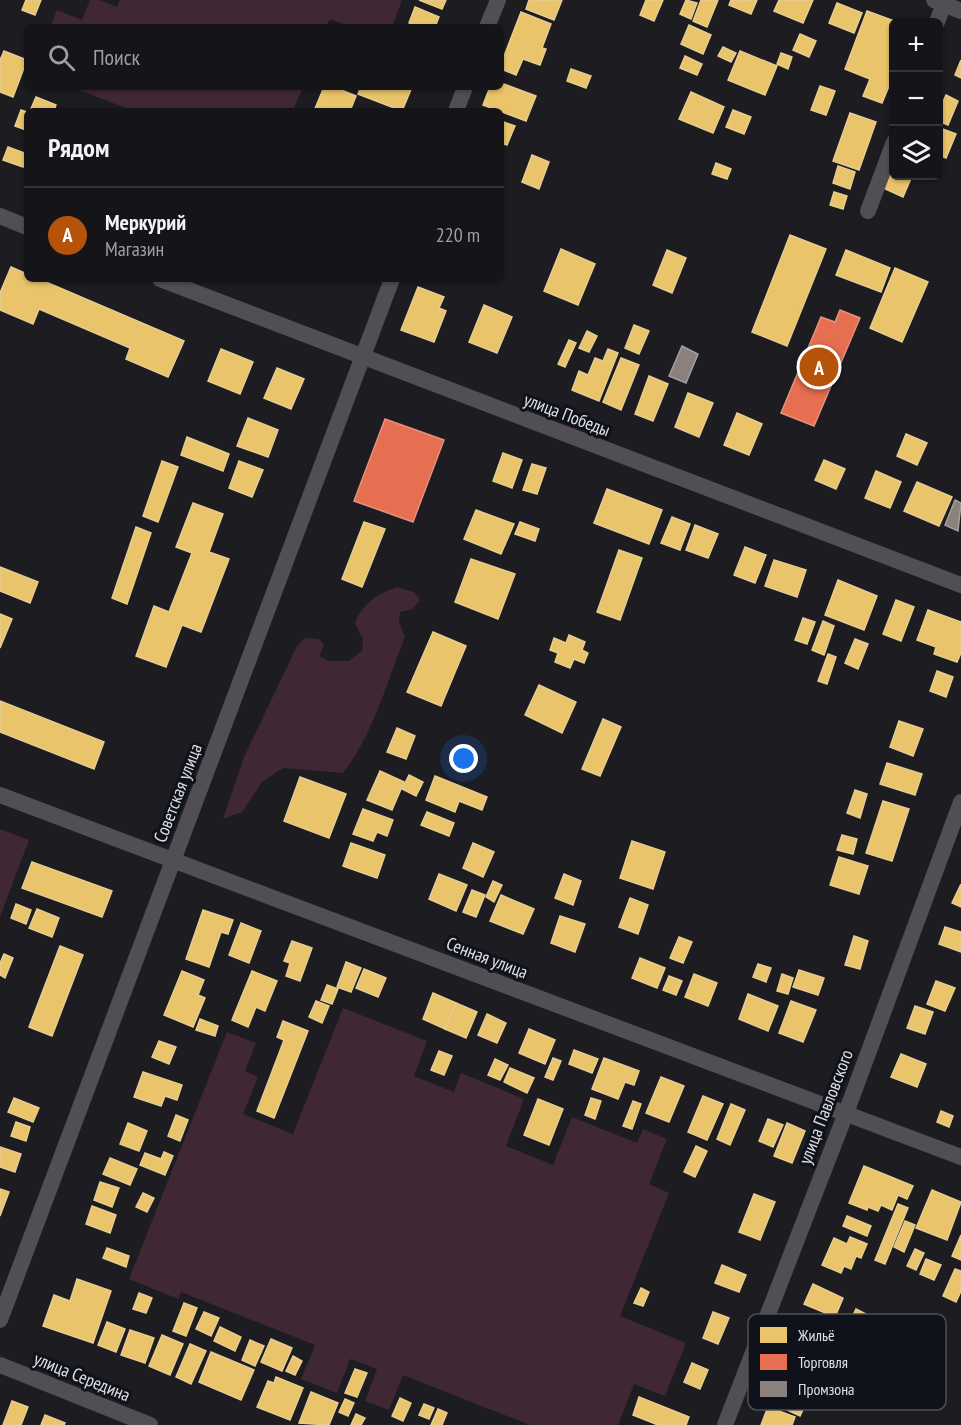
<!DOCTYPE html>
<html lang="ru">
<meta charset="utf-8">
<style>
:root{--surface:#151519;--page:#1e1e22;--text:#f1f3f6;--muted:#9d9fa2;--line:#343438;--accent:#b45309}
body{margin:0;font-family:"PT Sans Narrow",sans-serif;background:var(--page);color:var(--text)}
.controls{position:absolute;right:18px;top:18px;display:grid;overflow:hidden;border-radius:9px;box-shadow:0 2px 4px #0004}
.controls button{width:54px;height:54px;display:grid;place-items:center;padding:0;border:0;border-bottom:2px solid var(--line);background:var(--surface);color:var(--text);font:30px sans-serif}
.you{position:absolute;left:464px;top:759px;width:21px;height:21px;margin:-15px;border:4px solid #fff;border-radius:50%;background:#1a73e8;box-shadow:0 0 0 9px #1a73e833}
.badge{display:grid;place-items:center;width:39px;height:39px;border-radius:50%;background:var(--accent);color:#fff;font-size:20px;font-weight:700}
.pin{position:absolute;translate:-50% -50%;border:3px solid #fff;box-shadow:0 2px 6px #0006}
.list{margin:0;padding:0;list-style:none}
h2{display:flex;justify-content:space-between;align-items:center;height:78px;margin:0;padding:0 24px;font-size:26px}
h2 small{font-size:20px;font-weight:400;color:var(--muted)}
.list li{display:grid;grid-template-columns:39px 1fr auto;gap:18px;align-items:center;box-sizing:border-box;height:96px;padding:0 24px;border-top:2px solid var(--line)}
.list b{display:block;font-size:22px;white-space:nowrap}
.list p{margin:0;font-size:20px;white-space:nowrap;color:var(--muted)}
.list em{font-size:20px;font-style:normal;color:var(--muted)}
.icon{flex:none;width:33px;height:33px;fill:none;stroke:currentColor;stroke-width:2;stroke-linecap:round;stroke-linejoin:round}
.map{position:relative;flex:none;width:961px;height:1425px;overflow:hidden}
.search{position:absolute;background:var(--surface);box-shadow:0 2px 4px #0004;left:24px;top:24px;width:480px;height:66px;display:flex;align-items:center;gap:15px;box-sizing:border-box;padding:0 21px;border-radius:9px;color:var(--muted);font-size:22px}
.panel{position:absolute;background:var(--surface);box-shadow:0 2px 4px #0004;left:24px;top:108px;width:480px;height:174px;border-radius:9px}
.map>svg:first-child{display:block}
</style>
<div class="map">
<svg width="961" height="1425" viewBox="0 0 961 1425">
<rect width="100%" height="100%" fill="#1c1c21"/>
<g fill="#402735">
<path d="M90,0H100L117,7L120,0H402L392,27H351L330,19L326,27H50L57,10L82,20Z"/>
<path d="M72,87H303L293,111H133Z"/>
<path d="M397,587L414,592L420,600L413,609L400,612L399,621L405,637C386,684 374,733 343,773L283,768L262,782L242,812L223,819L244,757L297,646L305,638L319,639L324,645L319,656L329,661H349L362,651L363,639L355,623C364,602 376,595 397,587Z"/>
<path d="M0,829L29,840L0,917Z"/>
<path d="M343,1008L427,1041L414,1076L454,1092L461,1073L524,1099L506,1146L553,1165L572,1117L637,1143L643,1129L667,1139L649,1184L669,1193L620,1316L686,1343L665,1396L634,1384L618,1425H530L403,1375L389,1410L365,1401L377,1369L350,1359L337,1393L301,1379L315,1345L181,1292L178,1299L129,1279L227,1032L256,1043L245,1071L258,1077L243,1114L293,1134Z"/>
</g>
<g fill="#e9c46a" stroke="#e6cc90" stroke-width="1.5">
<path d="M26,0H41L35,15L22,10Z"/>
<path d="M419,0H446L442,9Z"/>
<path d="M529,0H562L554,20L526,9Z"/>
<path d="M646,0H663L654,21L640,15Z"/>
<path d="M686,0L697,3L691,19L680,14Z"/>
<path d="M701,0H718L707,27L693,21Z"/>
<path d="M731,0H757L751,14L729,5Z"/>
<path d="M779,0H813L803,23L774,11Z"/>
<path d="M837,3L862,13L854,33L829,23Z"/>
<path d="M415,7L439,17L435,27H417L409,23Z"/>
<path d="M867,11L897,22H894V74L882,103L863,96L870,79L845,69Z"/>
<path d="M521,12L551,24L542,48L546,49L540,65L523,59L516,75L501,69V64Z"/>
<path d="M689,25L711,35L703,54L681,44Z"/>
<path d="M800,34L816,41L809,57L793,50Z"/>
<path d="M723,47L736,53L731,62L718,56Z"/>
<path d="M4,51L27,60L13,97L0,92V60Z"/>
<path d="M740,51L777,66L765,95L728,80Z"/>
<path d="M781,53L792,57L788,69L777,64Z"/>
<path d="M685,56L702,64L697,75L680,68Z"/>
<path d="M961,60V78L955,75Z"/>
<path d="M571,69L591,76L586,88L567,81Z"/>
<path d="M501,83L536,96L526,121L483,105L490,87H501Z"/>
<path d="M820,86L835,91L826,115L811,110Z"/>
<path d="M324,87H334L356,96L350,111H314Z"/>
<path d="M361,87H412L402,111L358,94Z"/>
<path d="M691,92L724,107L713,133L679,119Z"/>
<path d="M946,95L958,101L948,125L938,121V113Z"/>
<path d="M36,97L56,105L54,111H30Z"/>
<path d="M21,110L27,112L26,130L15,126Z"/>
<path d="M733,110L751,117L744,134L726,127Z"/>
<path d="M850,113L876,122L859,170L833,161Z"/>
<path d="M501,121L515,126L507,145L501,143Z"/>
<path d="M940,128L956,134L946,158L938,155Z"/>
<path d="M8,147L27,154L23,167L3,160Z"/>
<path d="M532,155L549,162L539,189L522,182Z"/>
<path d="M716,163L731,169L727,179L712,174Z"/>
<path d="M894,164V176H912L903,197L883,188Z"/>
<path d="M838,166L855,172L850,189L833,183Z"/>
<path d="M834,192L847,196L843,209L830,205Z"/>
<path d="M790,235L826,249L787,346L752,332Z"/>
<path d="M561,249L595,264L578,305L544,291Z"/>
<path d="M667,250L686,258L672,293L653,285Z"/>
<path d="M846,250L890,268L881,292L836,275Z"/>
<path d="M11,267L27,274V279H39L184,341L168,377L126,359L130,348L39,309L33,324L0,310V293Z"/>
<path d="M895,268L928,282L902,342L870,328Z"/>
<path d="M418,287L444,297L439,308L446,311L434,342L401,330Z"/>
<path d="M484,305L512,317L497,353L469,342Z"/>
<path d="M634,325L649,331L639,354L625,348Z"/>
<path d="M587,331L597,336L589,352L579,348Z"/>
<path d="M569,340L576,343L565,367L558,364Z"/>
<path d="M221,349L253,362L240,394L208,381Z"/>
<path d="M608,349L618,353L599,401L572,390L579,371L588,375L595,358L603,361Z"/>
<path d="M621,358L639,365L621,410L603,402Z"/>
<path d="M277,368L304,379L291,409L264,398Z"/>
<path d="M649,376L668,384L653,421L635,414Z"/>
<path d="M688,393L713,403L699,437L675,427Z"/>
<path d="M737,413L762,424L749,455L724,445Z"/>
<path d="M248,418L278,430L268,457L237,446Z"/>
<path d="M906,434L927,443L917,465L897,456Z"/>
<path d="M187,437L229,454L223,471L181,455Z"/>
<path d="M503,453L522,460L512,488L493,481Z"/>
<path d="M824,460L845,469L836,489L815,480Z"/>
<path d="M162,461L178,467L158,522L143,516Z"/>
<path d="M239,461L263,470L252,497L229,488Z"/>
<path d="M532,464L546,468L537,494L523,490Z"/>
<path d="M876,471L901,482L890,508L865,498Z"/>
<path d="M917,482L952,497L939,526L904,511Z"/>
<path d="M607,489L662,510L649,544L594,523Z"/>
<path d="M193,503L223,514L209,552L229,559L201,632L182,625L166,667L136,656L154,606L169,612L192,553L176,547Z"/>
<path d="M476,510L514,524L501,554L464,539Z"/>
<path d="M672,517L690,524L680,550L661,543Z"/>
<path d="M364,522L385,529L362,587L342,579Z"/>
<path d="M520,522L539,529L535,541L515,534Z"/>
<path d="M695,525L718,534L708,558L686,550Z"/>
<path d="M136,527L151,533L127,604L112,598Z"/>
<path d="M745,547L766,555L755,583L734,575Z"/>
<path d="M619,550L642,558L620,620L597,612Z"/>
<path d="M471,559L515,574L498,619L455,602Z"/>
<path d="M774,560L806,570L797,597L765,586Z"/>
<path d="M0,567L38,582L30,603L0,591Z"/>
<path d="M838,580L877,596L864,630L825,615Z"/>
<path d="M896,600L914,607L901,641L883,634Z"/>
<path d="M928,610L961,622V653L957,662L934,654L936,647L917,640Z"/>
<path d="M0,614L12,619L0,648Z"/>
<path d="M803,618L815,622L807,644L795,640Z"/>
<path d="M823,621L834,626L824,655L812,650Z"/>
<path d="M433,632L466,646L441,706L407,692Z"/>
<path d="M569,635L585,642L582,650L588,653L584,663L574,659L570,668L555,662L558,653L550,650L554,638L566,643Z"/>
<path d="M855,639L868,644L858,669L845,663Z"/>
<path d="M828,654L836,657L827,684L818,681Z"/>
<path d="M937,671L953,677L946,697L930,691Z"/>
<path d="M539,685L576,702L562,733L525,715Z"/>
<path d="M0,701L104,742L94,769L0,732Z"/>
<path d="M603,719L621,727L600,776L582,769Z"/>
<path d="M899,721L923,729L913,756L890,747Z"/>
<path d="M397,728L415,736L406,759L387,752Z"/>
<path d="M887,763L922,774L915,795L880,784Z"/>
<path d="M380,771L404,782L392,810L367,800Z"/>
<path d="M409,775L423,782L416,796L402,789Z"/>
<path d="M435,776L487,797L482,810L459,801L455,812L426,800Z"/>
<path d="M300,777L346,794L329,838L284,821Z"/>
<path d="M855,790L867,794L860,818L847,813Z"/>
<path d="M883,801L909,809L892,861L866,853Z"/>
<path d="M363,809L393,820L387,836L377,832L373,841L353,834Z"/>
<path d="M427,812L454,823L449,836L421,825Z"/>
<path d="M842,835L857,839L853,854L837,850Z"/>
<path d="M632,841L665,852L653,889L620,878Z"/>
<path d="M351,843L385,855L377,878L343,866Z"/>
<path d="M473,843L494,852L483,877L463,868Z"/>
<path d="M839,857L868,866L859,894L830,885Z"/>
<path d="M32,862L112,891L102,917L22,888Z"/>
<path d="M439,874L467,885L456,911L429,899Z"/>
<path d="M564,874L581,881L573,905L555,898Z"/>
<path d="M493,881L502,885L494,902L486,897Z"/>
<path d="M961,884V907L952,903Z"/>
<path d="M472,890L485,895L476,917L463,912Z"/>
<path d="M501,895L534,909L523,934L490,921Z"/>
<path d="M630,898L648,905L638,934L619,927Z"/>
<path d="M16,904L31,910L26,924L11,918Z"/>
<path d="M37,909L59,918L52,937L29,928Z"/>
<path d="M203,910L233,920L228,934L221,932L209,967L186,959Z"/>
<path d="M560,916L585,924L575,952L551,943Z"/>
<path d="M241,923L261,931L249,963L229,955Z"/>
<path d="M945,927L961,932V952L939,944Z"/>
<path d="M854,936L868,941L860,969L845,965Z"/>
<path d="M679,937L692,942L683,963L670,958Z"/>
<path d="M292,941L312,948L300,981L286,976L290,963L284,961Z"/>
<path d="M60,946L83,955L52,1036L29,1027Z"/>
<path d="M4,954L13,958L5,978L0,975V963Z"/>
<path d="M640,958L665,968L657,988L632,978Z"/>
<path d="M346,962L361,968L351,992L337,987Z"/>
<path d="M758,964L771,968L766,982L753,977Z"/>
<path d="M364,969L386,978L378,997L356,988Z"/>
<path d="M799,970L824,978L818,995L793,987Z"/>
<path d="M182,971L204,980L198,995L205,998L193,1027L164,1015Z"/>
<path d="M252,971L277,981L265,1011L256,1007L248,1027L232,1020Z"/>
<path d="M694,974L717,983L708,1006L685,997Z"/>
<path d="M782,974L793,978L788,994L777,991Z"/>
<path d="M669,976L682,981L676,995L663,990Z"/>
<path d="M936,981L955,988L945,1011L927,1004Z"/>
<path d="M327,985L338,989L332,1004L321,1000Z"/>
<path d="M433,993L456,1003L445,1029L423,1019Z"/>
<path d="M748,994L778,1006L768,1031L739,1019Z"/>
<path d="M316,1001L329,1006L322,1023L309,1017Z"/>
<path d="M791,1001L816,1010L803,1042L779,1033Z"/>
<path d="M456,1003L477,1012L466,1038L445,1029Z"/>
<path d="M915,1006L933,1012L925,1034L907,1028Z"/>
<path d="M487,1014L506,1023L497,1043L478,1035Z"/>
<path d="M200,1019L218,1026L215,1036L196,1030Z"/>
<path d="M283,1021L308,1031L274,1118L257,1111L284,1040L277,1037Z"/>
<path d="M529,1029L555,1040L545,1064L519,1053Z"/>
<path d="M159,1041L176,1047L169,1064L152,1057Z"/>
<path d="M574,1050L598,1059L592,1073L569,1064Z"/>
<path d="M439,1051L452,1056L444,1075L431,1070Z"/>
<path d="M901,1054L926,1064L917,1087L891,1077Z"/>
<path d="M553,1058L561,1061L553,1080L545,1077Z"/>
<path d="M604,1058L639,1071L634,1085L625,1082L618,1099L592,1089Z"/>
<path d="M495,1059L508,1065L500,1080L488,1075Z"/>
<path d="M510,1068L534,1078L527,1093L504,1082Z"/>
<path d="M143,1072L182,1085L177,1100L165,1096L161,1106L134,1097Z"/>
<path d="M661,1077L684,1086L669,1122L646,1113Z"/>
<path d="M703,1096L723,1104L707,1140L688,1132Z"/>
<path d="M14,1098L39,1108L33,1122L8,1112Z"/>
<path d="M591,1098L601,1101L595,1119L585,1115Z"/>
<path d="M538,1099L563,1109L549,1145L524,1135Z"/>
<path d="M633,1101L641,1104L632,1129L623,1126Z"/>
<path d="M731,1104L745,1110L730,1145L717,1139Z"/>
<path d="M941,1111L953,1116L949,1127L937,1122Z"/>
<path d="M176,1115L188,1120L180,1141L168,1136Z"/>
<path d="M768,1119L783,1125L773,1147L759,1141Z"/>
<path d="M16,1122L30,1127L26,1141L11,1136Z"/>
<path d="M128,1123L147,1131L139,1151L120,1144Z"/>
<path d="M787,1123L805,1131L792,1163L774,1156Z"/>
<path d="M696,1146L707,1151L695,1177L684,1172Z"/>
<path d="M0,1147L21,1154L15,1172L0,1167Z"/>
<path d="M164,1152L173,1156L165,1175L140,1165L145,1153L161,1159Z"/>
<path d="M110,1158L137,1169L130,1185L103,1174Z"/>
<path d="M864,1166L913,1186L907,1199L898,1195L892,1210L881,1205L878,1211L868,1207L867,1210L849,1203Z"/>
<path d="M100,1182L119,1188L112,1207L94,1200Z"/>
<path d="M0,1189L9,1192L0,1216Z"/>
<path d="M932,1190L961,1202L947,1240L916,1228Z"/>
<path d="M143,1193L154,1198L147,1212L136,1207Z"/>
<path d="M754,1194L775,1202L760,1240L739,1232Z"/>
<path d="M898,1204L908,1208L885,1264L875,1260Z"/>
<path d="M92,1206L116,1215L110,1233L86,1224Z"/>
<path d="M847,1216L871,1226L867,1236L843,1226Z"/>
<path d="M905,1221L915,1225L904,1252L894,1247Z"/>
<path d="M961,1235V1260L952,1256Z"/>
<path d="M850,1237L867,1244L861,1258L856,1256L851,1269L844,1266L841,1273L822,1265L834,1238L847,1244Z"/>
<path d="M107,1248L129,1256L126,1267L103,1258Z"/>
<path d="M915,1249L924,1253L916,1270L907,1266Z"/>
<path d="M926,1259L941,1265L934,1280L920,1274Z"/>
<path d="M722,1265L746,1275L739,1292L715,1283Z"/>
<path d="M955,1269L961,1271V1291L956,1302L943,1296Z"/>
<path d="M77,1279L111,1291L93,1343L43,1326L54,1295L70,1301Z"/>
<path d="M813,1284L843,1298L835,1317L804,1304Z"/>
<path d="M641,1288L649,1292L643,1306L634,1303Z"/>
<path d="M139,1293L152,1298L146,1313L133,1309Z"/>
<path d="M184,1303L197,1308L186,1336L173,1331Z"/>
<path d="M856,1309L870,1316L861,1337L846,1330Z"/>
<path d="M204,1312L219,1318L211,1336L196,1329Z"/>
<path d="M713,1312L729,1318L718,1344L703,1338Z"/>
<path d="M107,1322L125,1329L116,1352L98,1345Z"/>
<path d="M220,1327L241,1337L235,1351L214,1341Z"/>
<path d="M130,1330L154,1338L145,1363L121,1355Z"/>
<path d="M162,1335L183,1344L170,1375L149,1366Z"/>
<path d="M271,1339L292,1348L282,1371L261,1362Z"/>
<path d="M250,1340L264,1346L255,1366L242,1360Z"/>
<path d="M190,1344L206,1351L191,1384L176,1377Z"/>
<path d="M211,1352L254,1370L241,1400L199,1382Z"/>
<path d="M293,1356L302,1361L295,1375L286,1371Z"/>
<path d="M692,1363L708,1370L700,1389L684,1382Z"/>
<path d="M355,1369L367,1373L357,1397L345,1393Z"/>
<path d="M276,1377L303,1388L290,1420L257,1407L268,1381L274,1383Z"/>
<path d="M781,1378L811,1392L800,1416L770,1402Z"/>
<path d="M311,1392L338,1403L329,1425L299,1423Z"/>
<path d="M639,1397L689,1417L686,1425H658L633,1415Z"/>
<path d="M400,1398L411,1403L403,1421L392,1416Z"/>
<path d="M345,1399L354,1403L348,1416L339,1412Z"/>
<path d="M12,1401L28,1407L21,1425H3Z"/>
<path d="M424,1404L434,1408L429,1419L419,1415Z"/>
<path d="M768,1407L795,1417L792,1425H761Z"/>
<path d="M438,1409L447,1413L442,1425H431Z"/>
<path d="M356,1414L365,1418L361,1425H351Z"/>
<path d="M45,1415L65,1423L64,1425H41Z"/>
</g>
<g fill="#e76f51" stroke="#e5917e" stroke-width="1.5">
<path d="M840,310L860,318L814,426L781,413L821,317L835,322Z"/>
<path d="M385,419L444,440L413,522L354,501Z"/>
</g>
<g fill="#8a817c" stroke="#a49e9c" stroke-width="1.5">
<path d="M682,346L698,354L686,383L669,376Z"/>
<path d="M955,500L961,503L958,531L945,525Z"/>
</g>
<g fill="none" stroke-linecap="round" stroke-linejoin="round">
<g stroke="#514f53" stroke-width="16">
<path d="M934,0L961,11"/>
<path d="M937,22L944,4"/>
<path d="M487,27L498,0"/>
<path d="M456,111L465,87"/>
<path d="M868,211L894,142"/>
<path d="M0,216L27,227"/>
<path d="M160,279L961,585"/>
<path d="M0,795L961,1157"/>
<path d="M0,1320L392,279"/>
<path d="M0,1365L150,1425"/>
<path d="M725,1425L846,1113L961,802"/>
</g>
</g>
<g text-anchor="middle" stroke-width="6" stroke-linejoin="round" paint-order="stroke">
<g font-size="18" fill="#dfe0e7" stroke="#10121b">
<text transform="translate(567 415) rotate(21)" y="6">улица Победы</text>
<text transform="translate(178 793) rotate(-69)" y="6">Советская улица</text>
<text transform="translate(487 958) rotate(21)" y="6">Сенная улица</text>
<text transform="translate(826 1107) rotate(-69)" y="6">улица Павловского</text>
<text transform="translate(82 1377) rotate(22)" y="6">улица Середина</text>
</g>
</g>
<rect x="748" y="1314" width="198" height="96" rx="9" fill="#10121b" stroke="#4e5058" stroke-width="1.5"/>
<rect x="760" y="1327" width="27" height="16" fill="#e9c46a"/>
<rect x="760" y="1354" width="27" height="16" fill="#e76f51"/>
<rect x="760" y="1381" width="27" height="16" fill="#8a817c"/>
<g font-size="16" fill="#dfe0e7">
<text x="798" y="1341">Жильё</text>
<text x="798" y="1368">Торговля</text>
<text x="798" y="1395">Промзона</text>
</g>
</svg>
<div class="controls">
<button>+</button>
<button>−</button>
<button><svg class="icon" aria-label="layers" viewBox="0 0 24 24"><path d="M12 4l9 5-9 5-9-5zM3 14l9 5 9-5"/></svg></button>
</div>
<div class="you"></div>
<div class="pin badge" style="left:819px;top:367px">A</div>
<div class="search"><svg class="icon" aria-label="search" viewBox="0 0 24 24"><circle cx="10" cy="10" r="6"/><path d="M15 15l6 6"/></svg>Поиск</div>
<section class="panel">
<h2>Рядом<small></small></h2>
<ul class="list">
<li><span class="badge">A</span><div><b>Меркурий</b><p>Магазин</p></div><em>220 m</em></li>
</ul>
</section>
</div>
